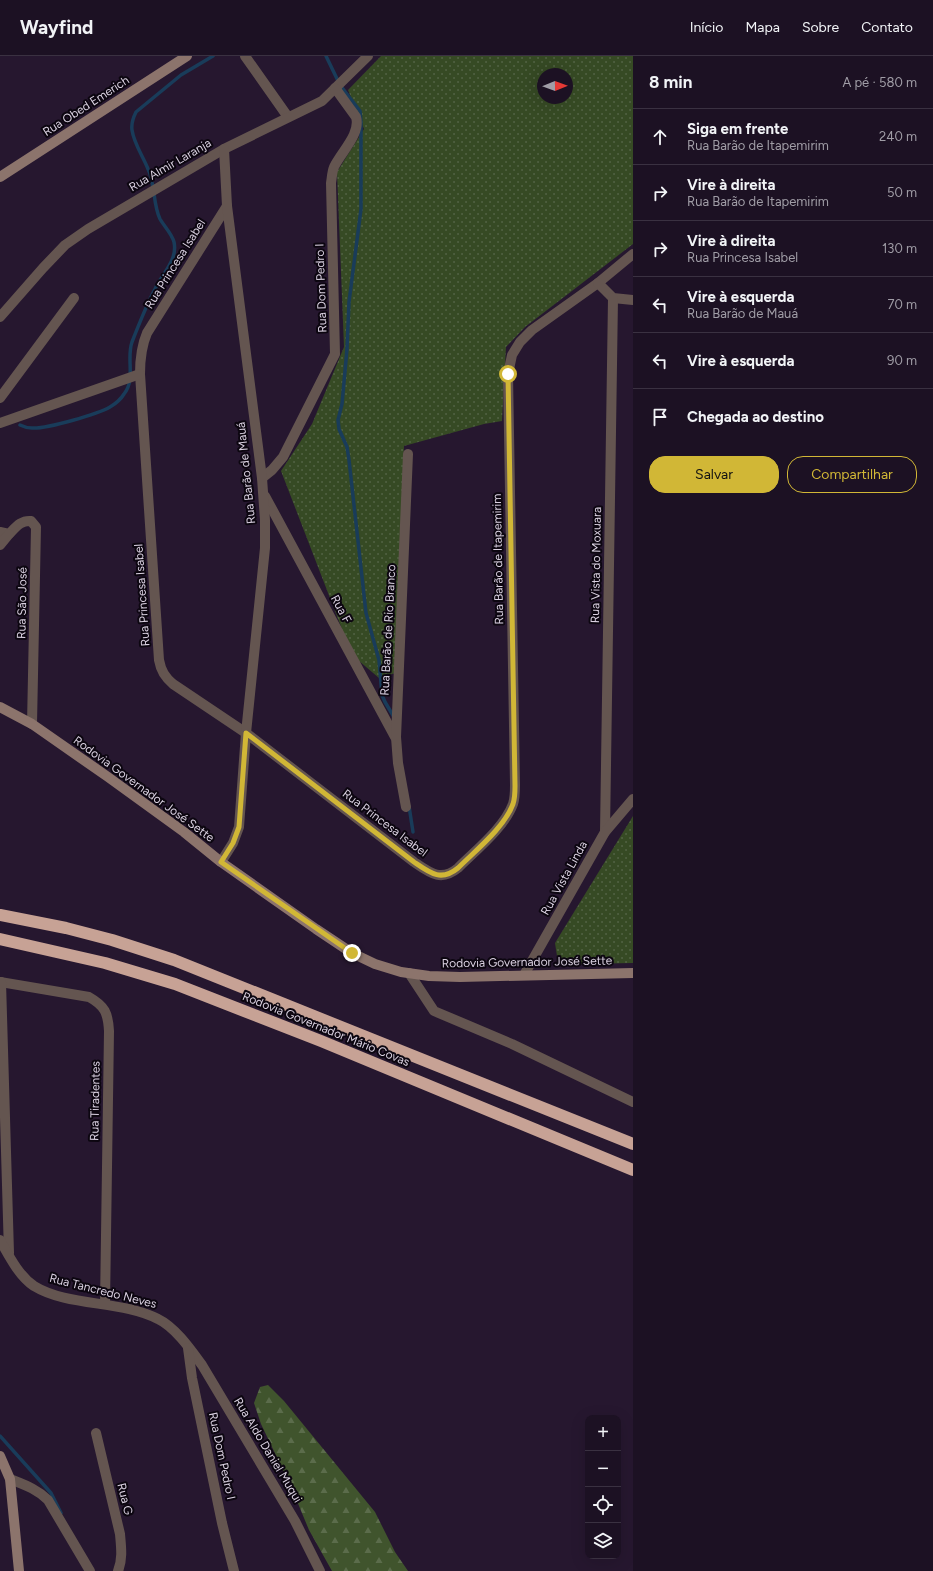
<!DOCTYPE html>
<html lang="pt">
<meta charset="utf-8">
<style>
:root{--surface:#1c1123;--page:#251a2b;--text:#f1f3f6;--muted:#a09da6;--line:#3a3141;--accent:#d1b736}
body{margin:0;font-family:Figtree,sans-serif;background:var(--page);color:var(--text)}
.controls{position:absolute;right:12px;bottom:12px;display:grid;overflow:hidden;border-radius:8px;box-shadow:0 4px 16px #0002}
.controls button{width:36px;height:36px;display:grid;place-items:center;padding:0;border:0;border-bottom:1px solid var(--line);background:var(--surface);color:var(--text);font:20px sans-serif}
.compass{position:absolute;left:537px;top:12px;width:36px;height:36px;border-radius:50%;background:var(--surface);box-shadow:0 4px 16px #0002;rotate:89deg}
.stop{position:absolute;width:12px;height:12px;margin:-9px;border:3px solid #d1b736;border-radius:50%;background:#fff}
.stop.end{background:#d1b736;border-color:#fff;box-shadow:0 1px 4px #0008}
.list{margin:0;padding:0;list-style:none}
h2{display:flex;justify-content:space-between;align-items:center;height:52px;margin:0;padding:0 16px;font-size:17px}
h2 small{font-size:13px;font-weight:400;color:var(--muted)}
.list li{display:grid;grid-template-columns:26px 1fr auto;gap:12px;align-items:center;box-sizing:border-box;height:56px;padding:0 16px;border-top:1px solid var(--line)}
.list b{display:block;font-size:15px;white-space:nowrap}
.list p{margin:0;font-size:13px;white-space:nowrap;color:var(--muted)}
.list em{font-size:13px;font-style:normal;color:var(--muted)}
.actions{display:flex;gap:8px;padding:12px 16px}
.actions a{flex:1;padding:9px 0;border:1px solid var(--accent);border-radius:16px;text-align:center;font-size:14px;color:var(--accent)}
.actions .main{background:var(--accent);color:#111}
.icon{flex:none;width:22px;height:22px;fill:none;stroke:currentColor;stroke-width:2;stroke-linecap:round;stroke-linejoin:round}
.map{position:relative;flex:none;width:633px;height:1515px;overflow:hidden}
header{display:flex;align-items:center;gap:24px;box-sizing:border-box;height:56px;padding:0 20px;background:var(--surface);border-bottom:1px solid var(--line)}
header strong{font-size:19px}
nav{display:flex;gap:22px;margin-inline-start:auto;font-size:14px}
main{display:flex}
aside{flex:1;background:var(--surface)}
.map>svg:first-child{display:block}
</style>
<header>
<strong>Wayfind</strong>
<nav><a>Início</a><a>Mapa</a><a>Sobre</a><a>Contato</a></nav>
</header>
<main>
<div class="map">
<svg width="633" height="1515" viewBox="0 0 633 1515">
<defs>
<pattern id="grass-dots" width="8" height="8" patternUnits="userSpaceOnUse"><rect width="8" height="8" fill="#364a24"/><path d="M2 2h.1M6 6h.1" fill="none" stroke="#526344" stroke-width="1.8" stroke-linecap="round"/></pattern>
<pattern id="forest-firs" width="22" height="20" patternUnits="userSpaceOnUse"><rect width="22" height="20" fill="#40542d"/><path d="M5 1l3.5 6h-7zM16 11l3.5 6h-7z" fill="#5b6c4b"/></pattern>
</defs>
<rect width="100%" height="100%" fill="#26172f"/>
<g fill="url(#grass-dots)" fill-rule="evenodd">
<path d="M381,0H633V188L525,271L506,291L502,365L484,368L404,390L395,617L379,622L352,599L281,415L312,368L344,291L337,116L364,73L348,34ZM543,18H567V42H543Z"/>
<path d="M633,760V907L582,908L566,906L557,900L555,887Z"/>
</g>
<path fill="url(#forest-firs)" d="M268,1329L284,1345L375,1456L395,1496L408,1515H332L309,1474L292,1433L261,1368L254,1347L260,1331Z"/>
<g fill="none" stroke-linecap="round" stroke-linejoin="round">
<g stroke="#193c5a" stroke-width="3.5">
<path d="M326,0L340,29L360,55L361,66V153L349,246L347,293L342,348L338,364L339,373L347,391L349,404L366,557L379,604L382,639L385,646L394,661"/>
<path d="M20,369C24,371 28,372 32,372C47,373 98,358 110,351C115,348 121,343 124,338C136,323 126,303 132,286C139,268 146,250 155,233C162,218 178,204 174,186C172,178 164,170 160,163C153,149 155,127 148,113C143,100 134,88 132,74C131,67 133,62 136,56L181,19L213,0"/>
<path d="M409,750L413,776"/>
<path d="M0,1380L51,1437L61,1457"/>
</g>
<g stroke="#645550" stroke-width="10">
<path d="M245,0L288,61"/>
<path d="M227,150L147,277C141,291 140,303 140,318L159,604C161,615 165,621 173,628L246,677L414,806C430,817 441,826 458,812C476,794 504,772 513,748C515,742 515,735 515,729L508,318L512,299L520,286L532,274L598,227L633,198"/>
<path d="M598,227L613,242L633,244"/>
<path d="M0,261L43,212L65,189L88,173L224,93L322,45L368,0"/>
<path d="M0,342L74,242"/>
<path d="M0,367L140,318"/>
<path d="M262,422L272,414L283,401L335,298L331,127C332,121 332,116 334,111C341,96 361,78 356,61L335,32"/>
<path d="M265,440L395,681"/>
<path d="M0,476L9,478C16,471 21,464 31,465L36,471L32,668"/>
<path d="M0,489L9,478"/>
<path d="M406,751L398,707L396,681L408,398"/>
<path d="M605,776L613,242"/>
<path d="M221,806L233,787L239,771L246,677L265,492V464L262,422L227,150L224,93"/>
<path d="M409,917L434,955L512,988L633,1046"/>
<path d="M524,919L605,776L633,743"/>
<path d="M0,926L89,941C105,950 108,957 109,975L105,1248"/>
<path d="M1,926L9,1197"/>
<path d="M0,1184C9,1200 19,1220 34,1230C68,1251 122,1244 158,1263C175,1271 191,1294 202,1309L295,1465L320,1515"/>
<path d="M188,1292L192,1322L222,1467L234,1515"/>
<path d="M96,1377L120,1478C121,1490 123,1503 118,1515"/>
<path d="M10,1423C25,1429 37,1433 48,1444L90,1515"/>
</g>
<g stroke="#8c746c" stroke-width="10">
<path d="M0,121L187,0"/>
<path d="M0,651L32,668L108,721L184,776L221,806L316,873L352,897L375,908L401,916L429,920L460,921L633,917"/>
<path d="M0,1400L10,1423L19,1515"/>
</g>
<g stroke="#c7a295" stroke-width="12">
<path d="M0,859L66,872L112,884L174,904L633,1088"/>
<path d="M0,883L105,907L175,928L321,985L633,1114"/>
</g>
</g>
<g fill="none" stroke-linecap="round" stroke-linejoin="round">
<path stroke="#d1b736" stroke-width="5" d="M352,897L221,806L233,787L239,771L246,677L414,806C430,817 441,826 458,812C476,794 504,772 513,748C515,742 515,736 515,730L508,318"/>
</g>
<g text-anchor="middle" stroke-width="4" stroke-linejoin="round" paint-order="stroke">
<g font-size="12" fill="#dad1e1" stroke="#0c0610">
<text transform="translate(86 50) rotate(-33)" y="4">Rua Obed Emerich</text>
<text transform="translate(170 109) rotate(-30)" y="4">Rua Almir Laranja</text>
<text transform="translate(175 208) rotate(-58)" y="4">Rua Princesa Isabel</text>
<text transform="translate(321 232) rotate(-92)" y="4">Rua Dom Pedro I</text>
<text transform="translate(246 417) rotate(-96)" y="4">Rua Barão de Mauá</text>
<text transform="translate(498 503) rotate(-91)" y="4">Rua Barão de Itapemirim</text>
<text transform="translate(596 509) rotate(-89)" y="4">Rua Vista do Moxuara</text>
<text transform="translate(142 539) rotate(-94)" y="4">Rua Princesa Isabel</text>
<text transform="translate(22 547) rotate(-89)" y="4">Rua São José</text>
<text transform="translate(341 553) rotate(62)" y="4">Rua F</text>
<text transform="translate(388 574) rotate(-87)" y="4">Rua Barão de Rio Branco</text>
<text transform="translate(144 733) rotate(36)" y="4">Rodovia Governador José Sette</text>
<text transform="translate(385 767) rotate(37)" y="4">Rua Princesa Isabel</text>
<text transform="translate(564 822) rotate(-61)" y="4">Rua Vista Linda</text>
<text transform="translate(527 906) rotate(-1)" y="4">Rodovia Governador José Sette</text>
<text transform="translate(326 973) rotate(22)" y="4">Rodovia Governador Mário Covas</text>
<text transform="translate(95 1045) rotate(-89)" y="4">Rua Tiradentes</text>
<text transform="translate(103 1235) rotate(14)" y="4">Rua Tancredo Neves</text>
<text transform="translate(268 1394) rotate(59)" y="4">Rua Aldo Daniel Muqui</text>
<text transform="translate(222 1400) rotate(78)" y="4">Rua Dom Pedro I</text>
<text transform="translate(125 1443) rotate(76)" y="4">Rua G</text>
</g>
</g>
</svg>
<div class="controls">
<button>+</button>
<button>−</button>
<button><svg class="icon" aria-label="locate" viewBox="0 0 24 24"><circle cx="12" cy="12" r="6"/><path d="M12 2v4M12 18v4M2 12h4M18 12h4"/></svg></button>
<button><svg class="icon" aria-label="layers" viewBox="0 0 24 24"><path d="M12 4l9 5-9 5-9-5zM3 14l9 5 9-5"/></svg></button>
</div>
<svg class="compass" viewBox="-18 -18 36 36"><path d="M0-13l5 13h-10z" fill="#e53935"/><path d="M0 13l5-13h-10z" fill="#a09da6"/></svg>
<div class="stop" style="left:508px;top:318px"></div>
<div class="stop end" style="left:352px;top:897px"></div>
</div>
<aside>
<h2>8 min<small>A pé · 580 m</small></h2>
<ul class="list">
<li><svg class="icon" aria-label="ahead" viewBox="0 0 24 24"><path d="M12 20V5M6 11l6-6 6 6"/></svg><div><b>Siga em frente</b><p>Rua Barão de Itapemirim</p></div><em>240 m</em></li>
<li><svg class="icon" aria-label="right" viewBox="0 0 24 24"><path d="M7 20v-9h11M14 6l5 5-5 5"/></svg><div><b>Vire à direita</b><p>Rua Barão de Itapemirim</p></div><em>50 m</em></li>
<li><svg class="icon" aria-label="right" viewBox="0 0 24 24"><path d="M7 20v-9h11M14 6l5 5-5 5"/></svg><div><b>Vire à direita</b><p>Rua Princesa Isabel</p></div><em>130 m</em></li>
<li><svg class="icon" aria-label="left" viewBox="0 0 24 24"><path d="M17 20v-9H6M10 6l-5 5 5 5"/></svg><div><b>Vire à esquerda</b><p>Rua Barão de Mauá</p></div><em>70 m</em></li>
<li><svg class="icon" aria-label="left" viewBox="0 0 24 24"><path d="M17 20v-9H6M10 6l-5 5 5 5"/></svg><div><b>Vire à esquerda</b></div><em>90 m</em></li>
<li><svg class="icon" aria-label="arrive" viewBox="0 0 24 24"><path d="M6 21V4h12l-3 4 3 4H6"/></svg><div><b>Chegada ao destino</b></div></li>
</ul>
<div class="actions"><a class="main">Salvar</a><a>Compartilhar</a></div>
</aside>
</main>
